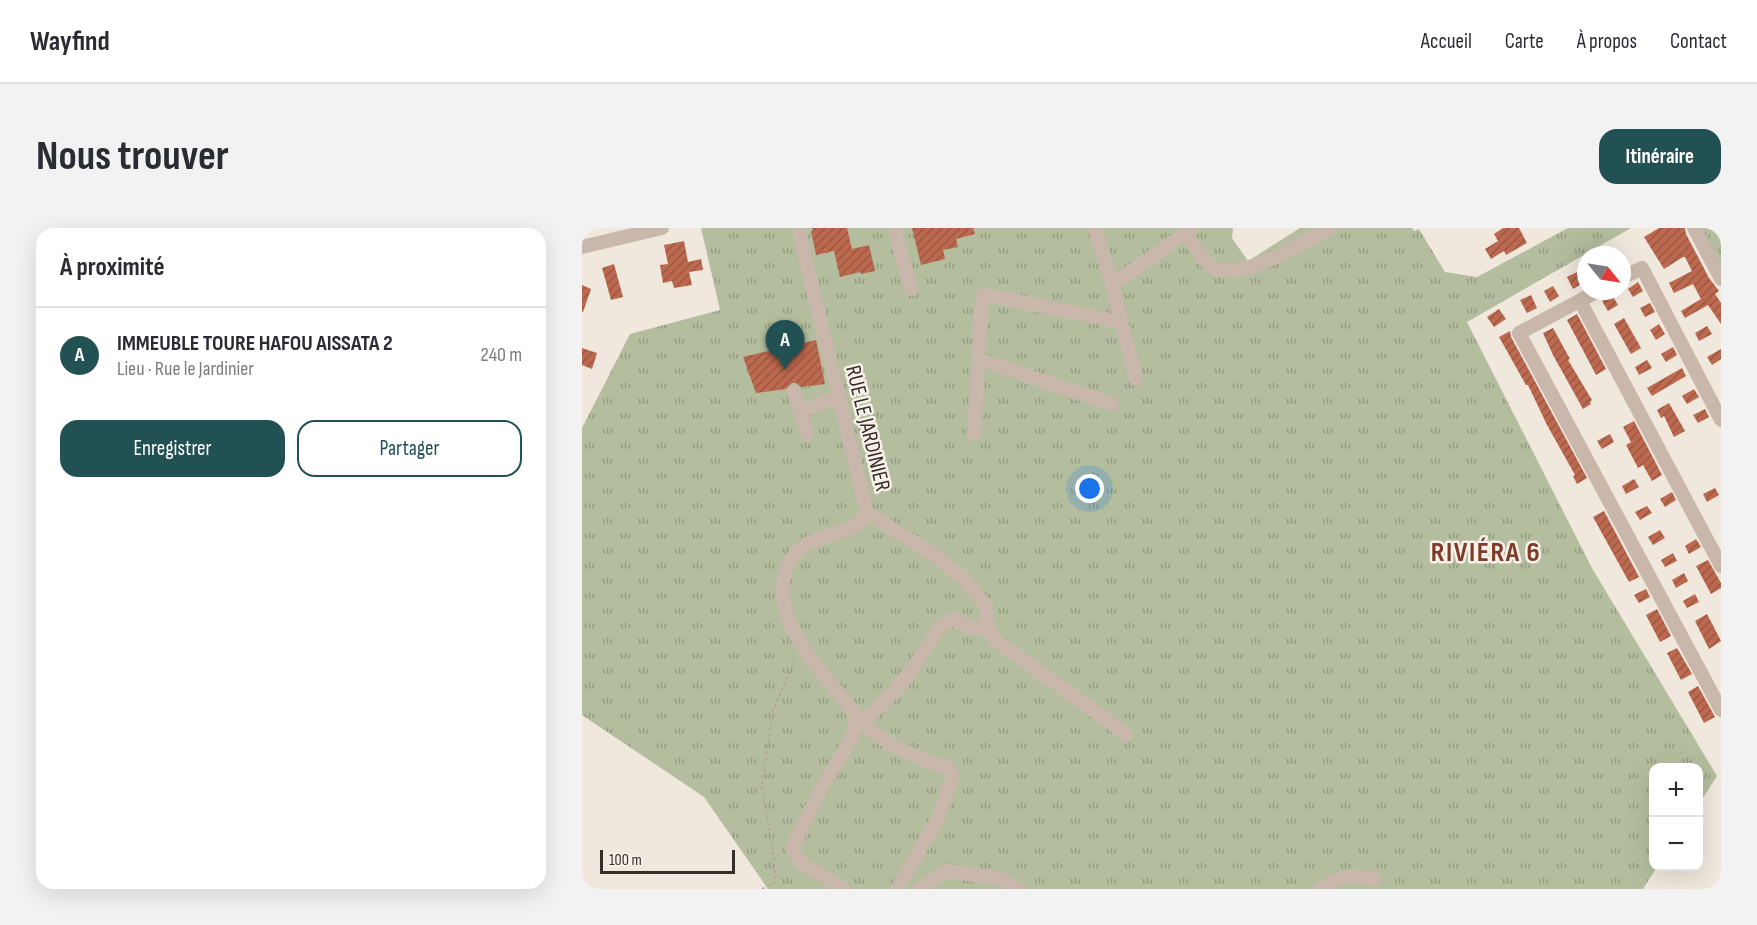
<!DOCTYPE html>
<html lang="fr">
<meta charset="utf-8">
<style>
:root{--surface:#fff;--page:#f2f2f3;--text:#2b2b33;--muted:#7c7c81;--line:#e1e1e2;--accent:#225154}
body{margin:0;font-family:"Sofia Sans Condensed",sans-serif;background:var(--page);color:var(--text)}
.controls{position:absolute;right:18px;bottom:18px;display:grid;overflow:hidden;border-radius:12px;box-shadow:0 6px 24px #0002}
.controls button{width:54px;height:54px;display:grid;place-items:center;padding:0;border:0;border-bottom:2px solid var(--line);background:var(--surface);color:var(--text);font:30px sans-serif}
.compass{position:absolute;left:995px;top:18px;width:54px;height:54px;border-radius:50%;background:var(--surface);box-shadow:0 6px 24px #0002;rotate:120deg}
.scale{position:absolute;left:18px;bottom:15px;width:135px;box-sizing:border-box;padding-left:6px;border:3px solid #362d29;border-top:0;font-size:16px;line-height:21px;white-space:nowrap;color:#362d29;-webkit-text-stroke:4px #f8f1e9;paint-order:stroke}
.you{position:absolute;left:508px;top:261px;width:21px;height:21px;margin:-15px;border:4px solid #fff;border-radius:50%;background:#1a73e8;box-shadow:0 0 0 9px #1a73e833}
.badge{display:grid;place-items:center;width:39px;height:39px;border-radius:50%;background:var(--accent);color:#fff;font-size:20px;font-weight:700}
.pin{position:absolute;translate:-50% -50px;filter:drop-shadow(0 2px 3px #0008)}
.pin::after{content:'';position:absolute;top:32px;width:21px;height:18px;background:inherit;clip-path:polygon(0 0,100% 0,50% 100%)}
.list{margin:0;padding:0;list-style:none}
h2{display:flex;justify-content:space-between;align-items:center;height:78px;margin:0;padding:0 24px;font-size:26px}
h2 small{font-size:20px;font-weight:400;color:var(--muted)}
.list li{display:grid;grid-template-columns:39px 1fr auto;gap:18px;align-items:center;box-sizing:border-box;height:96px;padding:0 24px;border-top:2px solid var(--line)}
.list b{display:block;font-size:22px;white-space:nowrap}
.list p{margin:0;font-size:20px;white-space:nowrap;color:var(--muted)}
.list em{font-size:20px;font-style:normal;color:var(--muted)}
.actions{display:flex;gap:12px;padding:18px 24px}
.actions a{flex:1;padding:14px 0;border:2px solid var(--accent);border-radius:18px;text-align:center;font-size:21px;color:var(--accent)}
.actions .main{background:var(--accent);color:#fff}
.map{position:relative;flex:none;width:1139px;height:661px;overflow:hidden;border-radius:18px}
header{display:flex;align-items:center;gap:36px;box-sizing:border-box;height:84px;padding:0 30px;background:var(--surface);border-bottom:2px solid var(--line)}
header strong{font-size:28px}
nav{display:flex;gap:33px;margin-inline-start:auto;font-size:21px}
.intro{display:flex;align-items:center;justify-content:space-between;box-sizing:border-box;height:144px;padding:0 36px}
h1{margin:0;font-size:42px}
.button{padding:15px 27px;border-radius:18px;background:var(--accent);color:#fff;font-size:21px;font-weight:700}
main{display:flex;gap:36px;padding:0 36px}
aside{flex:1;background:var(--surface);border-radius:18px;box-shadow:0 6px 24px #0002}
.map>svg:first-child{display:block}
</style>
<header>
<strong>Wayfind</strong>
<nav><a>Accueil</a><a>Carte</a><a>À propos</a><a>Contact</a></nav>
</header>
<div class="intro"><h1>Nous trouver</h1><a class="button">Itinéraire</a></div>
<main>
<aside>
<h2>À proximité<small></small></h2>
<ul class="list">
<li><span class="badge">A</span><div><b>IMMEUBLE TOURE HAFOU AISSATA 2</b><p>Lieu · Rue le Jardinier</p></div><em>240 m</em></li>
</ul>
<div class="actions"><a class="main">Enregistrer</a><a>Partager</a></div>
</aside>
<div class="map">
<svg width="1139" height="661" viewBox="0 0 1139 661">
<defs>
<pattern id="grass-tufts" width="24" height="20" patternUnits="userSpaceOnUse" patternTransform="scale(1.5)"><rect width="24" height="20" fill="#b4be9e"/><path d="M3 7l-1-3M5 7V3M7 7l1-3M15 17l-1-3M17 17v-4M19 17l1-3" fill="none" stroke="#939b81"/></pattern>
<pattern id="building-hatch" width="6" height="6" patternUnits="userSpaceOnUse" patternTransform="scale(1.5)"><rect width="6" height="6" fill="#bd694f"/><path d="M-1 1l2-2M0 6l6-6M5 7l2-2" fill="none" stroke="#9a5742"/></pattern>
</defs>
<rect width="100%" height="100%" fill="#f0e7dd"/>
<g fill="url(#grass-tufts)">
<path d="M119,0H651L650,10L666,33L718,0H830L832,3L837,1L863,44L895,49L986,0H1049L885,94L1011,342L1135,548L1117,576L1116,540H1072V638L1075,639L1061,661H186L122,569L0,487V200L48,106L138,82Z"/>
<path d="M1117,0H1139V40Z"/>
</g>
<g fill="url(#building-hatch)">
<path d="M230,0H265L270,21L287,17L293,43L279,46L278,44L258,49L252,23L234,27L229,3H231Z"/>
<path d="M330,0H391L393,6L374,11L376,19L361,22L363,31L339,37Z"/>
<path d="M921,0H937L945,15L924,27L922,23L909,31L903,21L916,13L912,6Z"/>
<path d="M1077,0H1103L1104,6L1127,50L1137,63L1133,66L1139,75V96L1126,77L1103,90L1099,83L1119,71L1111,56L1092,65L1087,55L1110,43L1103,29H1101L1082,41L1062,9Z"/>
<path d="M102,13L106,34L119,31L121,42L107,44L110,57L92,60L90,53L81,55L78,37L86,36L82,17Z"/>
<path d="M32,36L41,69L29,72L20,40Z"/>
<path d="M995,44L1001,55L991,61L985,49Z"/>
<path d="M1056,54L1061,63L1051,69L1046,61Z"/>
<path d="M0,57L9,61L1,84H0Z"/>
<path d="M971,58L977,68L968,74L962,63Z"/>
<path d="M949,67L955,80L945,85L938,72Z"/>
<path d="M1030,67L1036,77L1026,83L1020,73Z"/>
<path d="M1068,75L1073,84L1063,89L1058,80Z"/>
<path d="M917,81L924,91L912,99L905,89Z"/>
<path d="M995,86L1024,141L1014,147L985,92Z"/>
<path d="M1042,90L1059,120L1049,126L1032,96Z"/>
<path d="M1077,96L1083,106L1074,112L1068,102Z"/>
<path d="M1125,98L1130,106L1117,113L1113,105Z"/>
<path d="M971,100L988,131L986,132L1010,172L1008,174L1009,176L1001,181L971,127L961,105Z"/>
<path d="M928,103L929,109L1005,250L995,256L991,248L993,247L965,197L946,157H944L917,109Z"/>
<path d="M234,112L243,156L219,159L214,155H210L204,161L174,165L161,129Z"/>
<path d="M1091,119L1095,127L1084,134L1079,126Z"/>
<path d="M0,120L15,125L10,141L0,137Z"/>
<path d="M1139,121V131L1130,137L1125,129Z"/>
<path d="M1065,132L1070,140L1057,147L1053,139Z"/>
<path d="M1100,140L1104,148L1070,168L1065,160Z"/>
<path d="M1112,161L1117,169L1105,176L1100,168Z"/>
<path d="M1087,175L1103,203L1092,209L1082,188L1079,190L1075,182Z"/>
<path d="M1123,181L1127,189L1116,195L1111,187Z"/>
<path d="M1052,193L1080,247L1070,253L1061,237L1056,240L1044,217L1049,214L1041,199Z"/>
<path d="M1028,206L1032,214L1020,221L1015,213Z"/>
<path d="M1052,251L1057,259L1044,266L1040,258Z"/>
<path d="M1133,260L1137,267L1125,274L1121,266Z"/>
<path d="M1090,264L1094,272L1083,279L1078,271Z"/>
<path d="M1065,278L1070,285L1058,292L1053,284Z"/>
<path d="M1022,283L1057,349L1047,354L1011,289Z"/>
<path d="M1078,302L1083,310L1071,317L1066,309Z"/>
<path d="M1114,311L1119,319L1107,326L1103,318Z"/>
<path d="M1091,325L1095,333L1083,339L1079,332Z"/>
<path d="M1126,332L1139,355V360L1129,366L1114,338Z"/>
<path d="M1102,345L1106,353L1094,360L1090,352Z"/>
<path d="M1064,361L1068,369L1057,375L1052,367Z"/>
<path d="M1113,366L1117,374L1105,380L1101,373Z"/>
<path d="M1075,381L1089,408L1078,414L1064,387Z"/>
<path d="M1125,386L1139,413L1127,421L1113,393Z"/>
<path d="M1095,420L1110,446L1099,452L1085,425Z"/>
<path d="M1116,458L1133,489L1122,495L1106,464Z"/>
</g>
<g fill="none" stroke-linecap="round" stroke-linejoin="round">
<path stroke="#b3a194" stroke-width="1.5" stroke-dasharray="3 3" stroke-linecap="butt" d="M180,661L193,654L192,631L180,558L191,482L214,429"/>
<g stroke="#c8b7aa" stroke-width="14">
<path d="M216,0L285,285C275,304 247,305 229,314C217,319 210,328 205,340C185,389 240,445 269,480L274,492L270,510L243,553L210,620L218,634L261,661"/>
<path d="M312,0L329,61"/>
<path d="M513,0L530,57L554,151"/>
<path d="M1112,0L1139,51"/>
<path d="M604,5C611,15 619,31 629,38C656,57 723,13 748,0"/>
<path d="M0,19L80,0"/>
<path d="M1040,50L1060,40L1139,192"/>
<path d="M530,57L609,1"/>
<path d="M1016,63L937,105L1139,482"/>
<path d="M998,73L1139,338"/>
<path d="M396,131L530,176"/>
<path d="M212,164L226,207"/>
<path d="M218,183L258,168"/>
<path d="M392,206L400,68L405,67L539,94"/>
<path d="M285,285L351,326L381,350L404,378L406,399L412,411L544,506"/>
<path d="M315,661L355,593L371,548L366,540L345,533L310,517L274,492L288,487L309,467L325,449L360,396L372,391C384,400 391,401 406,399"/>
<path d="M337,661L364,643L416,650L437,661"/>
<path d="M738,661C758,647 769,647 792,651"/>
</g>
</g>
<g text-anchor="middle" stroke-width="5" stroke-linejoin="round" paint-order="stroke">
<g font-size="22" fill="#362d29" stroke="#f8f1e9">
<text transform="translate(287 200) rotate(76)" y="8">RUE LE JARDINIER</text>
</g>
<g font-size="28" font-weight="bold" letter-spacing="1.5" fill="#7e3c28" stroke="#f8f1e9">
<text x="904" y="333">RIVIÉRA 6</text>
</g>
</g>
</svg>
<div class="controls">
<button>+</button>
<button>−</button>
</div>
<svg class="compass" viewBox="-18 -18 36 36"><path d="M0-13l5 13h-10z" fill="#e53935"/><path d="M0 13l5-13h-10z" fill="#7c7c81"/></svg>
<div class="scale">100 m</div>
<div class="you"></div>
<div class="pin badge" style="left:203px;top:142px">A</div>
</div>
</main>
